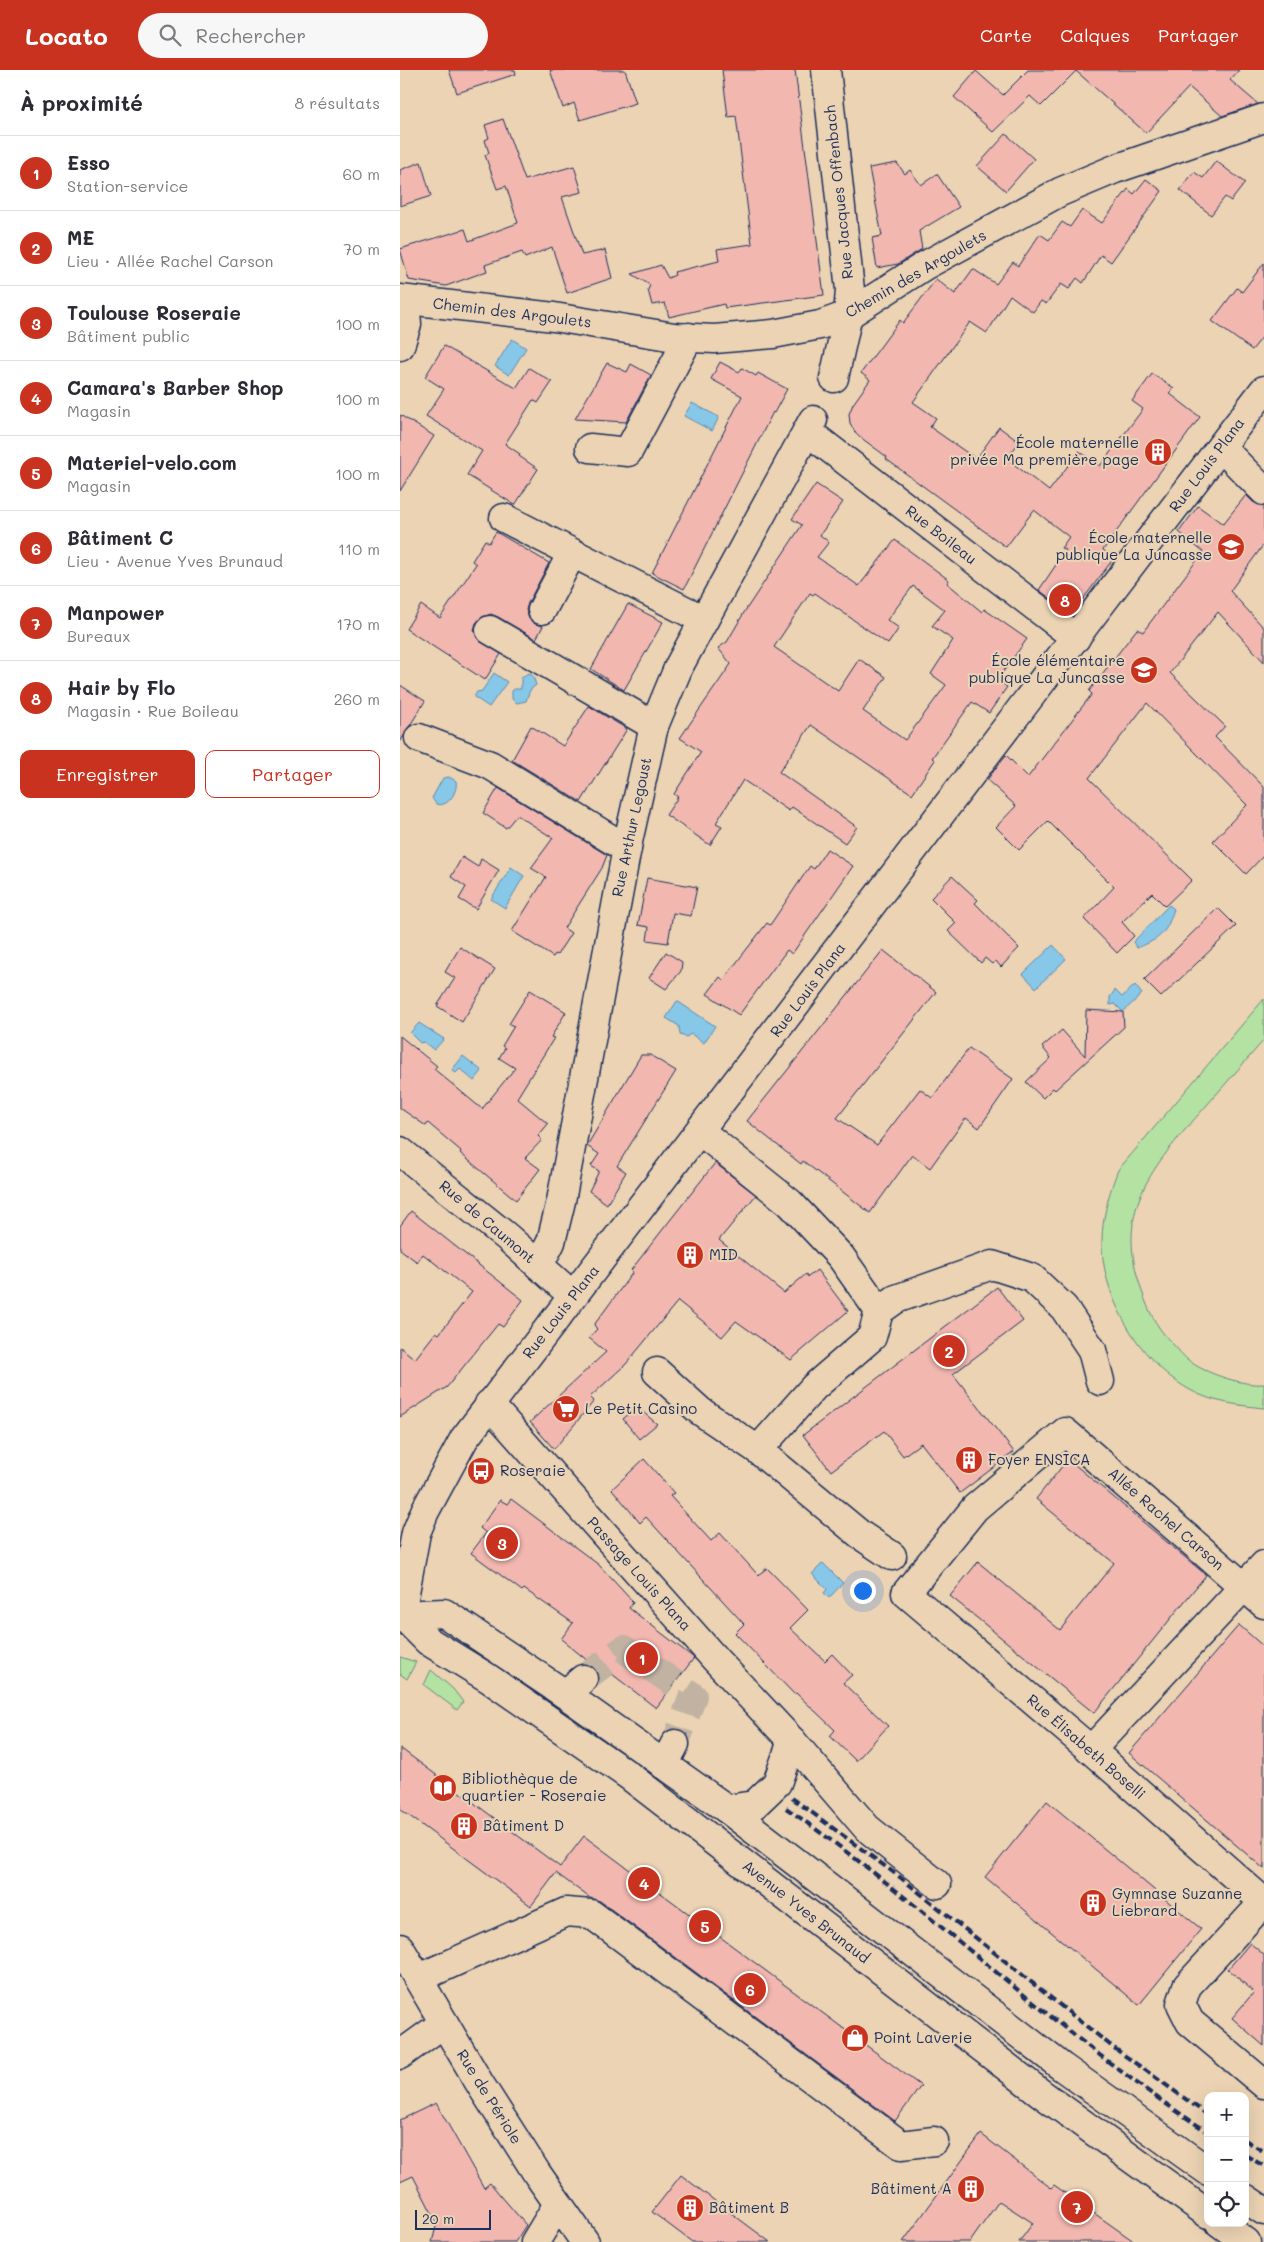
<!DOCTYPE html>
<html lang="fr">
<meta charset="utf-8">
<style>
:root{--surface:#fff;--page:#f7f7f7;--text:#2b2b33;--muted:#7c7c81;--line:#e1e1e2;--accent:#c8321e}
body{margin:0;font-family:Mali,sans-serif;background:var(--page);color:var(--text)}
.controls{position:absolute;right:15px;bottom:15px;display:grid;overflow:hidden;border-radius:10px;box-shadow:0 5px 20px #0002}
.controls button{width:45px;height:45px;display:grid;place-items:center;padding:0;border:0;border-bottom:1px solid var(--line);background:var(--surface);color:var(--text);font:25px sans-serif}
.scale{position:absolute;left:15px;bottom:12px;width:76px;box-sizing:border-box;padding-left:5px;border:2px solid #1b2f5e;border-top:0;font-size:14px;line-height:18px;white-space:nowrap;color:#1b2f5e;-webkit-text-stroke:4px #ebd3b3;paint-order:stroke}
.you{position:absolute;left:462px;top:1520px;width:18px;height:18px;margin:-12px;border:4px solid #fff;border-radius:50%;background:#1a73e8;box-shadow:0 0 0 8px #1a73e833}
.badge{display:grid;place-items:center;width:32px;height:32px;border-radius:50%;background:var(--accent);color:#fff;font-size:16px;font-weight:700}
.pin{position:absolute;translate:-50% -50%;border:2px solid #fff;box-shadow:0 1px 5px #0006}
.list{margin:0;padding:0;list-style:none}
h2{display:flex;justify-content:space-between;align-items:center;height:65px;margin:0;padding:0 20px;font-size:21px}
h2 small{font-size:16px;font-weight:400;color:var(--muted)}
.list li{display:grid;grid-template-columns:32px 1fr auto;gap:15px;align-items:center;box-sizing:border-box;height:75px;padding:0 20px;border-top:1px solid var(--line)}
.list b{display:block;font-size:19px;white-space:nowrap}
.list p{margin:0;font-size:16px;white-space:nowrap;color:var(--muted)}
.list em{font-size:16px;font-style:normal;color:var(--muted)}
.actions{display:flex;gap:10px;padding:15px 20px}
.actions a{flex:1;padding:11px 0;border:1px solid var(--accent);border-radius:10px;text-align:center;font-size:18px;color:var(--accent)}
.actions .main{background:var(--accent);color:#fff}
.icon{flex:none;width:28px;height:28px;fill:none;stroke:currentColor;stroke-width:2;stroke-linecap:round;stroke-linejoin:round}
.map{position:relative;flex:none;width:864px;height:2172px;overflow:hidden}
header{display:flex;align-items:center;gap:30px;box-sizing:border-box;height:70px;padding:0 25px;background:var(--accent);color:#fff}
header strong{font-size:24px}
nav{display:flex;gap:28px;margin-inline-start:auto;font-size:18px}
.search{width:350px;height:45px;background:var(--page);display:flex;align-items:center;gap:12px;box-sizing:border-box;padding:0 18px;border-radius:28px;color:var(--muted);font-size:19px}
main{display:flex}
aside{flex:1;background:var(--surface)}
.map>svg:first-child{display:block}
</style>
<header>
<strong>Locato</strong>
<div class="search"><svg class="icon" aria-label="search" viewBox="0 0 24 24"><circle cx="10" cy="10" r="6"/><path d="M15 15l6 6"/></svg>Rechercher</div>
<nav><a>Carte</a><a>Calques</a><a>Partager</a></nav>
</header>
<main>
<aside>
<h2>À proximité<small>8 résultats</small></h2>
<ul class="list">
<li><span class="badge">1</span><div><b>Esso</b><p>Station-service</p></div><em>60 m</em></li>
<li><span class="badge">2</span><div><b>ME</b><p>Lieu · Allée Rachel Carson</p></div><em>70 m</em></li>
<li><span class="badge">3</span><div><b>Toulouse Roseraie</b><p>Bâtiment public</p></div><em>100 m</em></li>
<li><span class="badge">4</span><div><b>Camara's Barber Shop</b><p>Magasin</p></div><em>100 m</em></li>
<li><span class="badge">5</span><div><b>Materiel-velo.com</b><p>Magasin</p></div><em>100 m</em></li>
<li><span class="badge">6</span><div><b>Bâtiment C</b><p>Lieu · Avenue Yves Brunaud</p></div><em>110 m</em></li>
<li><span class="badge">7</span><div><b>Manpower</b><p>Bureaux</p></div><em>170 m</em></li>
<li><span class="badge">8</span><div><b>Hair by Flo</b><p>Magasin · Rue Boileau</p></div><em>260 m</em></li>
</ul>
<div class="actions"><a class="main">Enregistrer</a><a>Partager</a></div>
</aside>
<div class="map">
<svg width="864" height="2172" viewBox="0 0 864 2172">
<rect width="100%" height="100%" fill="#ebd3b3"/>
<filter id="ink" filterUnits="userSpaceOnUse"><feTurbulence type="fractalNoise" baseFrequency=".02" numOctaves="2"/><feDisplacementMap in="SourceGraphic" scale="10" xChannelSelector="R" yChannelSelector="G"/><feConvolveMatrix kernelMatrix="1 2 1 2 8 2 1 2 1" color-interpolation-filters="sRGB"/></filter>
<g filter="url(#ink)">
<g fill="#b3e2a2" stroke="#678880">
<path d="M864,929V970C842,995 821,1019 799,1044C753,1096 716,1138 739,1212C746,1235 754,1255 771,1272C777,1278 784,1288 792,1293C808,1304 844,1316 864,1314V1338C845,1336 827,1334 808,1328C753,1309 710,1244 703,1189C699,1158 707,1128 718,1100Z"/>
<path d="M0,1587L16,1592L7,1609L0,1604Z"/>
<path d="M31,1600L53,1619L63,1632L57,1640L24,1615Z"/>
</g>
<g fill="#87c7e8" stroke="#5c8ab1">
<path d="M112,269L126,278L109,305L95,296Z"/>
<path d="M292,333L319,347L312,361L284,346Z"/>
<path d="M94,603L107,612L89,637L74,627L77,622L82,621Z"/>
<path d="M128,603L133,606L136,615L130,620L126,631L117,633L112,629V621L114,619H121V608Z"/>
<path d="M49,707L56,711C58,722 48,738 36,734L32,728L43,708Z"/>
<path d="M111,797L124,806L105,838L91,829Z"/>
<path d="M769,835L774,839C766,864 761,868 737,878L733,872Z"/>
<path d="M653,875L666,889L636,918L623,904Z"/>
<path d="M735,915L742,924L723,942L715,934L710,935V927L715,920L722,927Z"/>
<path d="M277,931L315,956L304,973L291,964L286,967L280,965L279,956L266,948Z"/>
<path d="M19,953L44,969L34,980L24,972L20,973L10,963Z"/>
<path d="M63,986L82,1001L74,1011L60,999L56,1003L52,1000Z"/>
<path d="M423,1493L443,1513L429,1528L424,1523L427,1519L412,1504Z"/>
</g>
<g fill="#f2b7af" stroke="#1b2f5e" fill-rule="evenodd">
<path d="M49,0H115L116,4L57,23Z"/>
<path d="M150,0H225L236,33L180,50L174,33L163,38Z"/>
<path d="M322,0H395L424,225L325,238L324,234L269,247L265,233L252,235L248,220L250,215L232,204L261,195L268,208L275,205L274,202L319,191L317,179L352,174L336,46L328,47Z"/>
<path d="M628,0H839L830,10L858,34L822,46L789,17L746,63L676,1L641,36L630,26L593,62L554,27L576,1L603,25Z"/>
<path d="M103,49L125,110L174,96L182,122L162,127L182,185L205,180L212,208L167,223L152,177L125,188L122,182L85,195L87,201L46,216L9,210L0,179L65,159L69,171L118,153L106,116L97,119L85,85L89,83L85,70L89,68L85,55Z"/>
<path d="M606,64L634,89L606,121L577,96Z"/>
<path d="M816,91L845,113L831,131L825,127L811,145L780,120L794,102L803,108Z"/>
<path d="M21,92L31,126L0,136V100Z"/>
<path d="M497,93L505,104L510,100L521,115L537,104L559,137L519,161L522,179L498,194L477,198L472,168L482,166L469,98Z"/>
<path d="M746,109L762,121L711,192L701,185L683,213L677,208L669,219L661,214L646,234L641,231L633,242L610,225L587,263L570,252L513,332L536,348L530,357L576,389L599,357L619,372L607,389L649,421L679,381L700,396L743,339L732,331L752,304L774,318L769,323L800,347L703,480L714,488L680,533L662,537L639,520L666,480L661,478L669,467L634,440L606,477L486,389L487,387L456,364L450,353L449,344L453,334L470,310L461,303L500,250L503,253L536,209L555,224L573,199L596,214L613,192L618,196L640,164L649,170L662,152L670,157L682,140L702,153L728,119L734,124Z"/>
<path d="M864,193V265L852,280L812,251L837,218L842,222Z"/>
<path d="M44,276L116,318L129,298L152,312L138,333L133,330L105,374L120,384L119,386L138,399L115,435L67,405L82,381L26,346L44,319L25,307Z"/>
<path d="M320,292L339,302L342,298L356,306L358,303L387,319L374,343L373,342L284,519L252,503L342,326L311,309Z"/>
<path d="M207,293L227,302L231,294L251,305L226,352L175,349Z"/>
<path d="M0,345L34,366L0,421Z"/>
<path d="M416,414L443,432L420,465L429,472L417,487L459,516L495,470L549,510L547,513L582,542L584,539L627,569L597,610L607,617L589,643L572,632L532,688L535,690L512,724L411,655L379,702L457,757L445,773L392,737L389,741L343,710L316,753L322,756L310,775L266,745L278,727L274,724L301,682L280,668L331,594L318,578L327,572L345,541L402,455L392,449ZM513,516L545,540L532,556L553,570L531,604L546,615L505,670L463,641L486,607L459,589L438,621L374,577L410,523L413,525L415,523L488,574L499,558L487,550Z"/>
<path d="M846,425L853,432L864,436V474L830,521L864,558V592L818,542L770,603L825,656L815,667L864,717V785L846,804L813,771L847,735L747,633L689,708L792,810L765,836L752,823L722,852L734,866L717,883L684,849L714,817L648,751L619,780L596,757L616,736L587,710L606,685L628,707L692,624L689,621L737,559L743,562L803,482L779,462L798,436L823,454Z"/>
<path d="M96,462L149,493L128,533L126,540L129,549L135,554L143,556L136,569L98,547L91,544L82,547L76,553L74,560L77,568L101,584L85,610L6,559L21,535L40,548L76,494L72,491L85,470L89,473Z"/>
<path d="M228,534L263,552L224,620L191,599Z"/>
<path d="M0,615L25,631L0,672Z"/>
<path d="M189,636L227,659L181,732L112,690L131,656L163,676Z"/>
<path d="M98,718L207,785L202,798L164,858L171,863L157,885L155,884L153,887L112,861L146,807L131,798L153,768L117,745L106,758L83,743Z"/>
<path d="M427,779L453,796L392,884L387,880L339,945L307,924L320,907L323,910L367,853L370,855L410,796L414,799Z"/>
<path d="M62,787L78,797L81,789L99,800L76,839L59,829L66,817L51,807Z"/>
<path d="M552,806L578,830L575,833L619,878L601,897L596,891L592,894L585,888L581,893L548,861L556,853L531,828Z"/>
<path d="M247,808L297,817L291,846L273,843L268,873L247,870L249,857L238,855Z"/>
<path d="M818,838L836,856L761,927L744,910Z"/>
<path d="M60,877L95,899L62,952L37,936L55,908L45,902Z"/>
<path d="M483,880L536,922L437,1048L477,1075L520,1019L532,1028L569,978L613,1009L579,1058L566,1048L530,1098L512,1085L470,1143L403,1091L401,1094L347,1051Z"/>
<path d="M266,882L282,892L281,901L266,919L249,908Z"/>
<path d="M130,920L166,942L151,967L154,968L117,1028L148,1054L138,1066L142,1070L125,1088L140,1099L116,1130L60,1083L61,1081L28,1053L26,1056L0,1038V966L37,996L34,999L82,1039L115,998L99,988L105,978L102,976L114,956L109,954Z"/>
<path d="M686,940L723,942L724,957L655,1020L653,1018L643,1028L626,1012L651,988L642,977L662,960L685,986Z"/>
<path d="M241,985H250L276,1001L217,1096L226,1102L207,1134L189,1121L199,1101L191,1096L199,1084L187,1076L188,1074Z"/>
<path d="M315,1093L356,1125L319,1170L384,1223L406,1204L408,1207L417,1200L448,1241L391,1290L336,1251L322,1267L278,1231L226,1294L190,1327L194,1331L154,1379L130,1352L206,1282L189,1268L197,1259L194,1255L233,1202L231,1200Z"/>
<path d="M11,1141L123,1230L103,1257L98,1254L47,1317L0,1347V1277L15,1289L36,1262L39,1264L72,1222L23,1184L17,1192L0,1179V1156Z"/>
<path d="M597,1217L623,1251L553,1304L614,1382L560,1423L521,1373L503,1386L484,1361L431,1401L403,1365Z"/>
<path d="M237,1337L257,1354L239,1369L223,1349Z"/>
<path d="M244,1389L274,1423L270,1426L311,1471L320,1463L358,1505L367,1498L408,1540L390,1558L425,1591L432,1584L452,1605L443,1613L488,1656L456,1691L430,1666L435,1660L396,1623L394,1624L335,1563L344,1554L246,1447L240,1453L212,1419Z"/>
<path d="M668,1389L806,1505L694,1643L550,1526L578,1492L660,1560L714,1493L636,1429Z"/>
<path d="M111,1429L199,1495L233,1532L229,1538L294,1588L256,1638L190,1587L188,1591L161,1569L173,1553L124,1519L122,1521L71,1483L86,1463L80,1458L100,1430L107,1434Z"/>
<path d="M839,1555L864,1577V1799L729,1683Z"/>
<path d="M0,1678L160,1797L184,1766L521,2016L495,2051L200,1831L190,1828L156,1803L131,1836L0,1739Z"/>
<path d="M647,1731L801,1859L739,1935L585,1807Z"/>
<path d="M850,1873L864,1885V1976L832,1948L854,1922L828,1899Z"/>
<path d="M36,2033L84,2118L90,2113L126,2155L115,2172H32L37,2153L13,2106L0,2112V2050Z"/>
<path d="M581,2064L651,2118L654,2115L735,2172H619L633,2153L599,2131L570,2172H503Z"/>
<path d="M281,2105L319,2134L370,2172H292L252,2142Z"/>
</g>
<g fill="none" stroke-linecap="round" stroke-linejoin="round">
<path stroke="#c1b2a2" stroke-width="28" stroke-dasharray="28 14" stroke-linecap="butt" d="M183,1609L224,1579L293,1626L275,1674"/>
<g stroke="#1b2f5e" stroke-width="31">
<g id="minor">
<path d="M426,0L450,220L448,245L434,308"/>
<path d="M0,229L154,247L274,267L314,269L373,264L420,255L448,245L524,196L660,122L715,99L864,48"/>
<path d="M0,276L7,254L5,230"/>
<path d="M407,361L676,568"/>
<path d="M821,377L864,421"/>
<path d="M190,378L228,382L289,267"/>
<path d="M104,448L304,550"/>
<path d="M142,540L172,483"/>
<path d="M90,560L254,656"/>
<path d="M19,668L90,695L227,779"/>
<path d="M300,1061L390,1133L441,1187L479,1241"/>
<path d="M0,1081L107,1167L173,1226"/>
<path d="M139,1195L151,1172L161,1131L229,767L254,656L279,596L413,350"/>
<path d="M257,1302L300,1341L358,1380"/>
<path d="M89,1334L316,1590L392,1671L467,1758L537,1814"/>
<path d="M492,1486L462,1466L358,1380L414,1317L472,1267L479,1241L496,1229L592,1195L632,1208L664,1238L692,1280L700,1311"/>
<path d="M864,1534L665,1362L575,1438L506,1523L691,1680L864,1832"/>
<path d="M1,1544L16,1463L25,1441L64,1369L864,320"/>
<path d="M165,1624L183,1609"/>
<path d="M691,1680L864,1495"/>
<path d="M264,1695L275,1674"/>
<path d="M327,1739L354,1735L377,1713L392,1671"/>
<path d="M864,1832L787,1916L781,1934L790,1952L864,2014"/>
<path d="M0,1878L80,2014L138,2105L185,2172"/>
<path d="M19,1908L166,1842L191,1844L501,2075L534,2071"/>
<path d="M0,1985L44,1953"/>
<path d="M135,2172L158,2134"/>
</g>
</g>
<g stroke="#1b2f5e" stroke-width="31">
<g id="major">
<path d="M1,1544L28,1571L88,1608L228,1705L642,2024L808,2144"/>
<path d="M0,1545L44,1543L165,1624L327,1739L662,1997L808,2101"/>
<path d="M845,2128L864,2141"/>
<path d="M820,2153L846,2172"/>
</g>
</g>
<use href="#minor" stroke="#ebd3b3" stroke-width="28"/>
<use href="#major" stroke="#ebd3b3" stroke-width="28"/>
<g stroke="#1b2f5e" stroke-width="4" stroke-dasharray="8 4" stroke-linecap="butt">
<path d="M392,1728L501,1808L710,1975L808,2045"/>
<path d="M386,1738C532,1839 659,1966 808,2062"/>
<path d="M845,2070L864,2082"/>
<path d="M845,2085L864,2096"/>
</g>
</g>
</g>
<defs>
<g id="building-disc" transform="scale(1.4375)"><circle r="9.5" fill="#c8321e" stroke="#ebd3b3"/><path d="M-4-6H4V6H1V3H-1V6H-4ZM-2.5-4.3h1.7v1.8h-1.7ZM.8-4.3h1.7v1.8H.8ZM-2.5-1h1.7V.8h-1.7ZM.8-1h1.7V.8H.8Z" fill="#fff"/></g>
<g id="school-disc" transform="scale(1.4375)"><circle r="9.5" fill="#c8321e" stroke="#ebd3b3"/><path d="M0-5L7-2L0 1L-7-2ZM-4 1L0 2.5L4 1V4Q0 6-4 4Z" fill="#fff"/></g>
<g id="supermarket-disc" transform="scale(1.4375)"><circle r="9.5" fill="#c8321e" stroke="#ebd3b3"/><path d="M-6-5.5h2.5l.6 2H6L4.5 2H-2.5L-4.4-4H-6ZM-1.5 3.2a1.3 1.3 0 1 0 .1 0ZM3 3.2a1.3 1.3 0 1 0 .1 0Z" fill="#fff"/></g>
<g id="bus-disc" transform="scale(1.4375)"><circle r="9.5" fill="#c8321e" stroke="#ebd3b3"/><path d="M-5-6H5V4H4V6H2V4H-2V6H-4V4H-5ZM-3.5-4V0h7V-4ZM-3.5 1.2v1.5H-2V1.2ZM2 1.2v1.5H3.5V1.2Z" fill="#fff"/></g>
<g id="library-disc" transform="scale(1.4375)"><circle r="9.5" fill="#c8321e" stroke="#ebd3b3"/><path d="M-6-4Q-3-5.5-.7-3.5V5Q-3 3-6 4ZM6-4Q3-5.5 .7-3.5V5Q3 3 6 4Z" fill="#fff"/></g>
<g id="shop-disc" transform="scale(1.4375)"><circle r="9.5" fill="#c8321e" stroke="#ebd3b3"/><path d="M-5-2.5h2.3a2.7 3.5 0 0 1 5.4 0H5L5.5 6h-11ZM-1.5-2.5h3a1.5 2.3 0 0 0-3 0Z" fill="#fff"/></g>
</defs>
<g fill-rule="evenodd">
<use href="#building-disc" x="758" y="382"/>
<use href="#school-disc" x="831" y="477"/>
<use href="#school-disc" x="744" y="600"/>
<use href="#building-disc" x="290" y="1185"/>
<use href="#supermarket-disc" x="166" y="1339"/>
<use href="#building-disc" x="569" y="1390"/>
<use href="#bus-disc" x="81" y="1401"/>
<use href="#library-disc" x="43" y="1718"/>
<use href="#building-disc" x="64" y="1756"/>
<use href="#building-disc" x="693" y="1833"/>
<use href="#shop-disc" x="455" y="1968"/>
<use href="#building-disc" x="571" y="2119"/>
<use href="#building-disc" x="290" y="2138"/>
</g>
<g text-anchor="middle" stroke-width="4" stroke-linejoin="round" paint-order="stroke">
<g font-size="15" fill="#1b2f5e" stroke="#ebd3b3">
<text transform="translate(439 122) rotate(-96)" y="5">Rue Jacques Offenbach</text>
<text transform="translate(516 204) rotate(-30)" y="5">Chemin des Argoulets</text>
<text transform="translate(112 243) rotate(7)" y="5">Chemin des Argoulets</text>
<text transform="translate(807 395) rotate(-53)" y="5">Rue Louis Plana</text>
<text transform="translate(541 465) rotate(38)" y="5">Rue Boileau</text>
<text transform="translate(232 757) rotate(-78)" y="5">Rue Arthur Legoust</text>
<text transform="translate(408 920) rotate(-53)" y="5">Rue Louis Plana</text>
<text transform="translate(87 1152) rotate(40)" y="5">Rue de Caumont</text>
<text transform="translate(161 1242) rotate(-52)" y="5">Rue Louis Plana</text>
<text transform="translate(766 1449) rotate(41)" y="5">Allée Rachel Carson</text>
<text transform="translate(239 1504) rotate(48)" y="5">Passage Louis Plana</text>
<text transform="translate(686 1677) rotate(41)" y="5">Rue Élisabeth Boselli</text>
<text transform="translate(406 1842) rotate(38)" y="5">Avenue Yves Brunaud</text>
<text transform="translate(89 2027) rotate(58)" y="5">Rue de Périole</text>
</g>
<g font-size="15" fill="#1b2f5e" stroke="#ebd3b3" text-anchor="start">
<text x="739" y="378" text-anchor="end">École maternelle<tspan x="739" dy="17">privée Ma première page</tspan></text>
<text x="812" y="473" text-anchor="end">École maternelle<tspan x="812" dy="17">publique La Juncasse</tspan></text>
<text x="725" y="596" text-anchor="end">École élémentaire<tspan x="725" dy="17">publique La Juncasse</tspan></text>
<text x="309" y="1190">MID</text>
<text x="185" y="1344">Le Petit Casino</text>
<text x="588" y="1395">Foyer ENSICA</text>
<text x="100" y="1406">Roseraie</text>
<text x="62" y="1714">Bibliothèque de<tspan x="62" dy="17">quartier - Roseraie</tspan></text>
<text x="83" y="1761">Bâtiment D</text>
<text x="712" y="1829">Gymnase Suzanne<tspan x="712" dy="17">Liebrard</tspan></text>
<text x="474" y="1973">Point Laverie</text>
<text x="552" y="2124" text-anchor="end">Bâtiment A</text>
<text x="309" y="2143">Bâtiment B</text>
</g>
</g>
</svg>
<div class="controls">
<button>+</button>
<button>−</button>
<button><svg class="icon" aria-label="locate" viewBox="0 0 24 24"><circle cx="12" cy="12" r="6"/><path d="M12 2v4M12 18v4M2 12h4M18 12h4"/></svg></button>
</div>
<div class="scale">20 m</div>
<div class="you"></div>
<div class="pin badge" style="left:242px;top:1588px">1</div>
<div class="pin badge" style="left:549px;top:1281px">2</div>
<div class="pin badge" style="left:102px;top:1473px">3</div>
<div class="pin badge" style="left:244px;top:1813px">4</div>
<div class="pin badge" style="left:305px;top:1856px">5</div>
<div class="pin badge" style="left:350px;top:1919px">6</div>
<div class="pin badge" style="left:677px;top:2137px">7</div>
<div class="pin badge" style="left:665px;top:530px">8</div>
</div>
</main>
